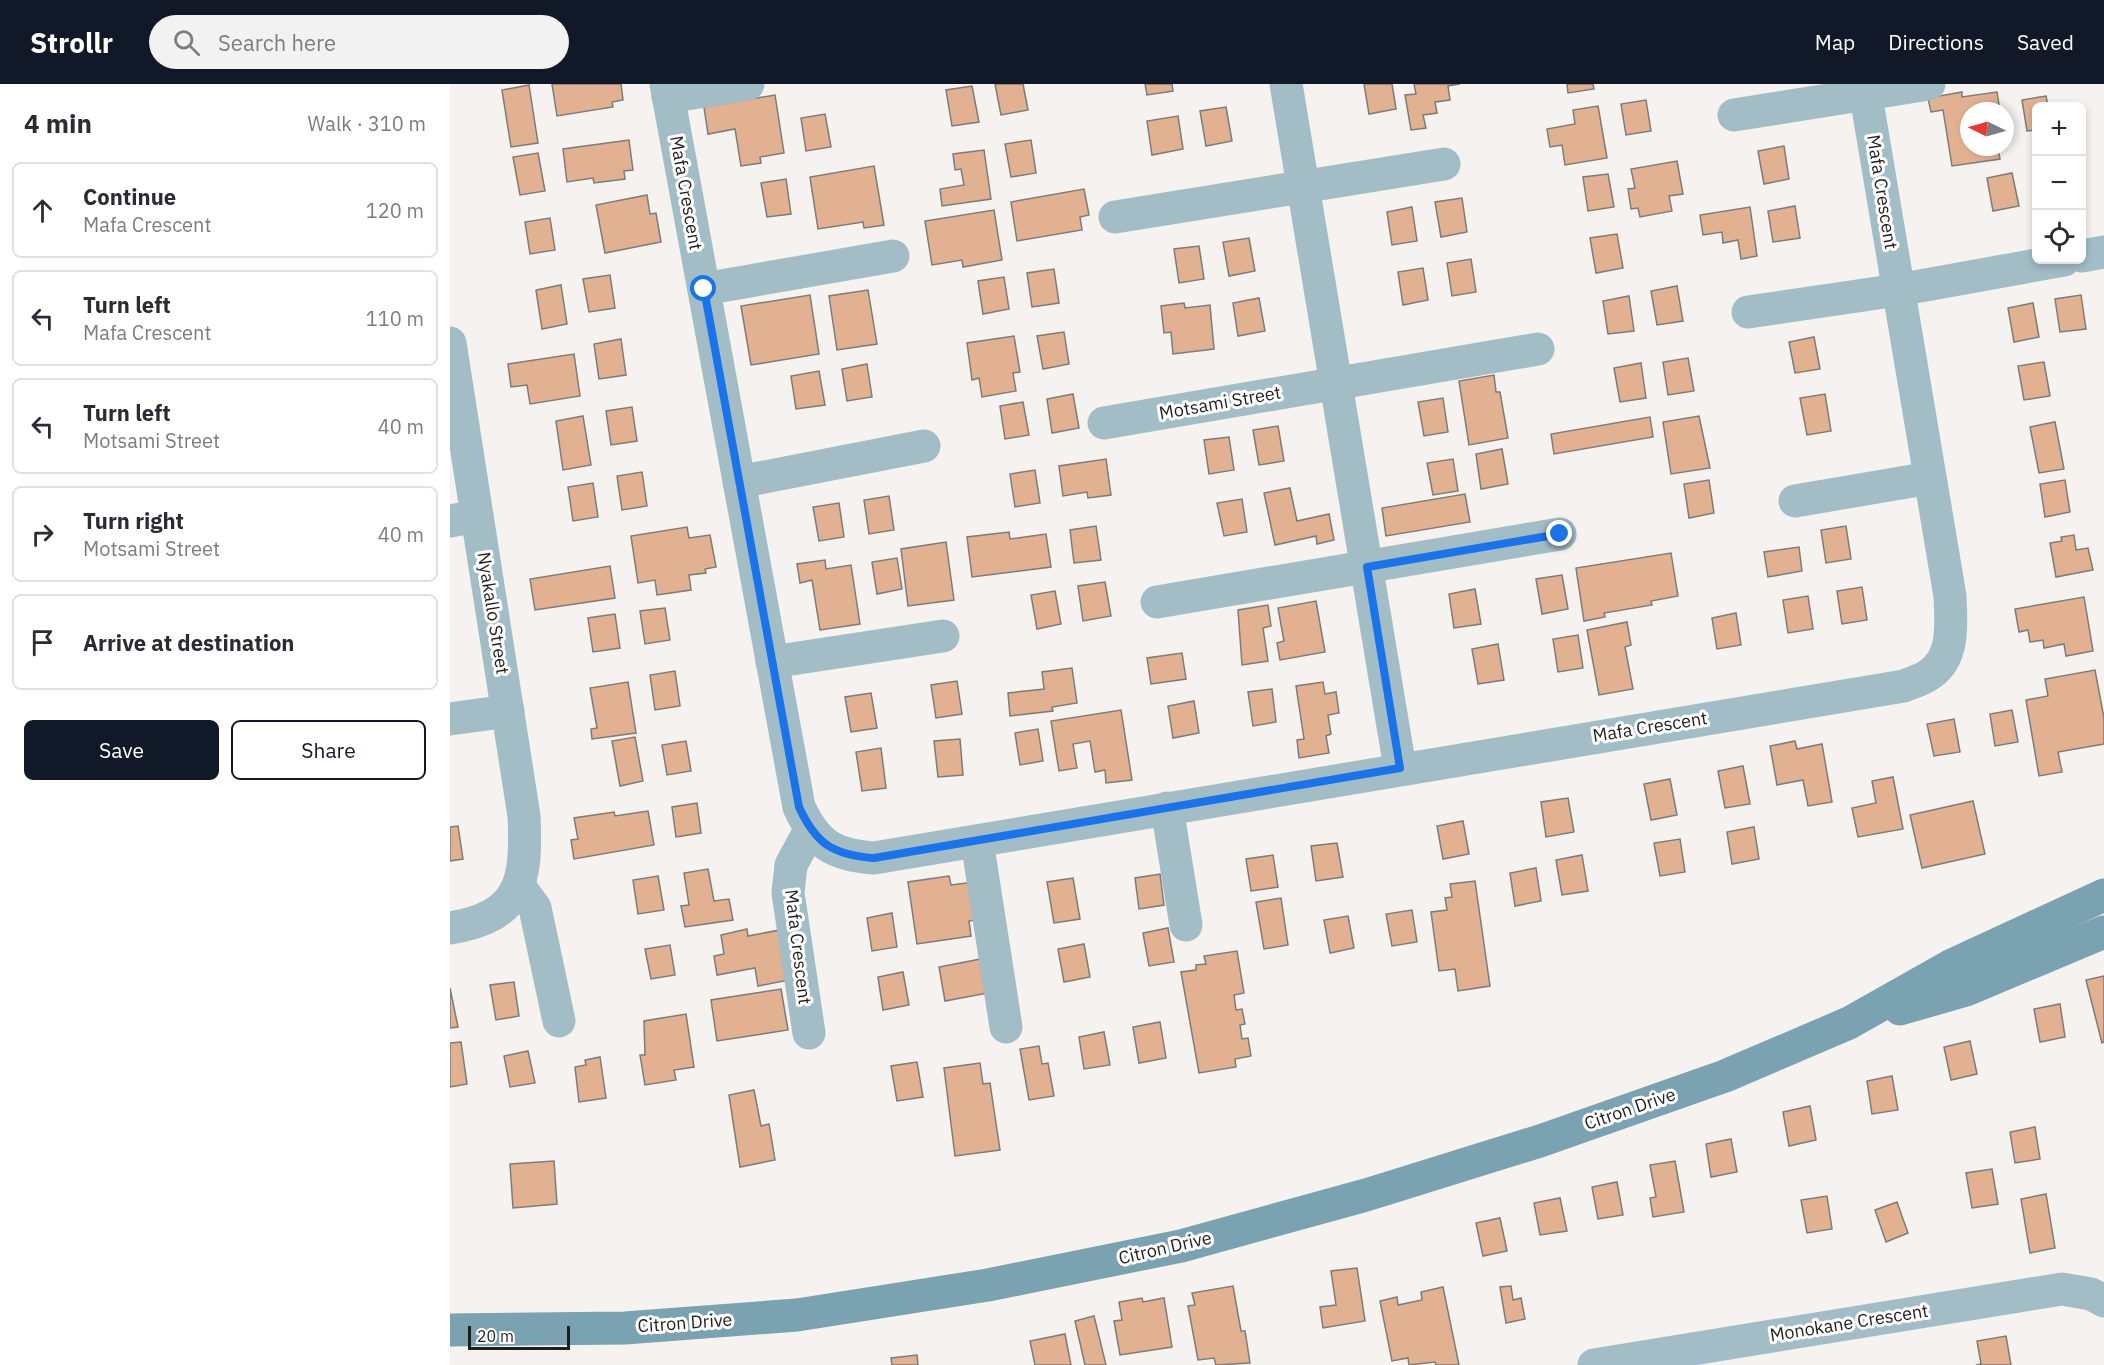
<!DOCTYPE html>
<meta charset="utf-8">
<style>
:root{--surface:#fff;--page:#f2f2f3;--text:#2b2b33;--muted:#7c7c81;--line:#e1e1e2;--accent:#111827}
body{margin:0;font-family:"IBM Plex Sans",sans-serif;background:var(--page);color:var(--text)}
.controls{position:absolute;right:18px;top:18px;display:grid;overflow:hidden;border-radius:9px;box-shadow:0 3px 9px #0003}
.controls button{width:54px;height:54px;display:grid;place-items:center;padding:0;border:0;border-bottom:2px solid var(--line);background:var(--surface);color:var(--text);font:30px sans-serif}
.compass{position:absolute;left:1510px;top:18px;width:54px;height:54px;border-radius:50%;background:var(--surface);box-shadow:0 3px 9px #0003;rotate:275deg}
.scale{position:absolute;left:18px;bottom:15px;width:102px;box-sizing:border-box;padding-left:6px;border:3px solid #201e1d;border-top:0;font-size:16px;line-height:21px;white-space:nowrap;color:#201e1d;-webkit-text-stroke:4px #fff;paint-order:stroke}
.stop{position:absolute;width:18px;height:18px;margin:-14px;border:4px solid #1a73e8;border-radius:50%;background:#fff}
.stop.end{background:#1a73e8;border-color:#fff;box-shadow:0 2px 6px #0008}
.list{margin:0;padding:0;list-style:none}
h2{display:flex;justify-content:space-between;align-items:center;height:78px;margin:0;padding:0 24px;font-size:26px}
h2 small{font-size:20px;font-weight:400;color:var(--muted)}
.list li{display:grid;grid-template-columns:39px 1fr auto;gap:18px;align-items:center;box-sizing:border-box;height:96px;margin:0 12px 12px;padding:0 12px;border:2px solid var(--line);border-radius:9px}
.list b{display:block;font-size:22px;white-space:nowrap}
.list p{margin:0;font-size:20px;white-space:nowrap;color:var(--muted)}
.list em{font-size:20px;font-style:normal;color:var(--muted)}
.actions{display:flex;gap:12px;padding:18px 24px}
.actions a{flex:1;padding:14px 0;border:2px solid var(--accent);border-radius:9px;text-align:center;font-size:21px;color:var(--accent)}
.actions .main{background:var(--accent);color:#fff}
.icon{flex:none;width:33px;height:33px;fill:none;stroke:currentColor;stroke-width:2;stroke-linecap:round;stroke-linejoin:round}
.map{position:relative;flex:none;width:1654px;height:1281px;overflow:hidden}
header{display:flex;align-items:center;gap:36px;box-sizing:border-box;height:84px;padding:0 30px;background:var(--accent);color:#fff}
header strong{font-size:28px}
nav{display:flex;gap:33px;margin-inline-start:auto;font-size:21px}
.search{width:420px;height:54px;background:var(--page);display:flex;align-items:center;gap:15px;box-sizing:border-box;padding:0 21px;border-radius:33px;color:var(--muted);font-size:22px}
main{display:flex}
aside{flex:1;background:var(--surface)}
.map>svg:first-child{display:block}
</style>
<header>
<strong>Strollr</strong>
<div class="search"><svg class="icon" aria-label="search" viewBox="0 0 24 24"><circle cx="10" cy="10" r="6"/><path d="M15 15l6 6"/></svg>Search here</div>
<nav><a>Map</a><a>Directions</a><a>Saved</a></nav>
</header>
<main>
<aside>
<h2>4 min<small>Walk · 310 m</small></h2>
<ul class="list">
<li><svg class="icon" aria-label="ahead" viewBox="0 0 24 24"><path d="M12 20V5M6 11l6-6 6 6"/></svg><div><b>Continue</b><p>Mafa Crescent</p></div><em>120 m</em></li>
<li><svg class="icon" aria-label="left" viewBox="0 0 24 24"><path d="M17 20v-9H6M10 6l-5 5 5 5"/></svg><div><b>Turn left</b><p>Mafa Crescent</p></div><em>110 m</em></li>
<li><svg class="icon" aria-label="left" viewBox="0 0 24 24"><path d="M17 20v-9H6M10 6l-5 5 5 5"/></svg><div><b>Turn left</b><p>Motsami Street</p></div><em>40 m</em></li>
<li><svg class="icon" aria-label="right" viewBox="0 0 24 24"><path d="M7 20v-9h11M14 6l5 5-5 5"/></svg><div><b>Turn right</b><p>Motsami Street</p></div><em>40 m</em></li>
<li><svg class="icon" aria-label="arrive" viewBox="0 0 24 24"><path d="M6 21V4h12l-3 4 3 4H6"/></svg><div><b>Arrive at destination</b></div></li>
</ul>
<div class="actions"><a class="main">Save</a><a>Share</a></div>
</aside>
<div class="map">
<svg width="1654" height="1281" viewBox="0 0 1654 1281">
<rect width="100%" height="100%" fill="#f5f2ef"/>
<g fill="#e1b192" stroke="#7e7b78" stroke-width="1.5">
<path d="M102,0H171L173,16L162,18L163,23L107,32Z"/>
<path d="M545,0H573L578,26L551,31Z"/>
<path d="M695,0H722L723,7L697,11Z"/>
<path d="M914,0H942L946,25L919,30Z"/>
<path d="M964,0H1010L998,2L1000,16L985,18L987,29L973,31L976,44L961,46L955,11L966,10Z"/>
<path d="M1117,0H1143L1144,5L1118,9Z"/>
<path d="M79,1L88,59L61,63L52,6Z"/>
<path d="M522,2L529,38L502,42L496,6Z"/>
<path d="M1512,8V13L1547,8L1550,27H1519V63H1548L1550,75L1502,82L1493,26L1481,28L1478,14Z"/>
<path d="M325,11L334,69L310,73L311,79L291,82L285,45L258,50L254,23Z"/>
<path d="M1596,12L1598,22H1586V46L1577,47L1572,16Z"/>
<path d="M1196,16L1201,47L1176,51L1171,20Z"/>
<path d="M1148,22L1157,74L1115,81L1112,61L1100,63L1097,45L1125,40L1123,26Z"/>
<path d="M776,23L782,57L756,62L750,27Z"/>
<path d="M375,30L381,63L356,67L351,34Z"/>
<path d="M728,32L733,65L702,71L697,37Z"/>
<path d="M179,56L183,86L174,87L175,95L144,99L143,94L117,98L113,65Z"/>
<path d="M581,56L586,89L561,93L555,60Z"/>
<path d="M1334,62L1339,95L1314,100L1308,67Z"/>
<path d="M534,66L541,115L492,122L490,105L514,101L511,85L505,86L503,70Z"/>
<path d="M88,69L95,107L70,111L63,73Z"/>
<path d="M1227,77L1233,110L1219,112L1222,127L1190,133L1188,124L1181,125L1178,105L1185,104L1181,85Z"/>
<path d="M424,82L434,141L414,144L413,138L368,145L360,93Z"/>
<path d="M1562,89L1569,122L1543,127L1537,94Z"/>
<path d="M1158,90L1164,123L1138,127L1133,93Z"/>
<path d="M336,95L341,130L317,133L311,99Z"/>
<path d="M634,105L639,131L630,133L632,146L567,157L561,118Z"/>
<path d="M197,111L200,130L206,129L211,158L155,169L146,121Z"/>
<path d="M1012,114L1017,148L991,153L985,118Z"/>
<path d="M1345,122L1350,154L1323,158L1318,127Z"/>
<path d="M962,123L967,157L942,161L937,128Z"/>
<path d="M1300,123L1307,172L1291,175L1288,156L1273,159L1272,148L1253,151L1250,131Z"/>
<path d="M544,126L552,176L513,183L512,176L482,181L475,137Z"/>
<path d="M100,134L105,166L80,170L75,138Z"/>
<path d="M1167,150L1173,184L1146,189L1140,154Z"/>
<path d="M799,154L805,187L779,192L773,158Z"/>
<path d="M749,162L754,195L729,199L724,165Z"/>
<path d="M1021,175L1026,208L1002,212L997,179Z"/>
<path d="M973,184L978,216L953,221L948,188Z"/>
<path d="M604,185L609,219L582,223L577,189Z"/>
<path d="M160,191L165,224L139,228L133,195Z"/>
<path d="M554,193L559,225L533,230L528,197Z"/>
<path d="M111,201L117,240L92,245L86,206Z"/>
<path d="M1227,202L1233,237L1207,241L1201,207Z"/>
<path d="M418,206L427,260L387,266L379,212Z"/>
<path d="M360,211L369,270L301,281L291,222Z"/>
<path d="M1631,211L1636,245L1610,248L1605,215Z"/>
<path d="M1179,212L1184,247L1158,250L1153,217Z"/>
<path d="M809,214L815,247L788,252L783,219Z"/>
<path d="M734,219L735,224L760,221L764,265L723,270L721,248L714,249L711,222Z"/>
<path d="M1583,219L1589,253L1564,258L1558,224Z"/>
<path d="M614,248L619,280L593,285L587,252Z"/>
<path d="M564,252L570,288L563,289L566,307L532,313L529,294L522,296L517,259Z"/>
<path d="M1364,253L1370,285L1345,289L1339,258Z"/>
<path d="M171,255L176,291L149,295L144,260Z"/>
<path d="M124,270L130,312L80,320L77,301L61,303L58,280Z"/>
<path d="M1238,274L1244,307L1218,311L1213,278Z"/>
<path d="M1594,278L1600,312L1574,316L1568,282Z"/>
<path d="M1191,279L1196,314L1170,318L1164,284Z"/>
<path d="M417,280L422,313L397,317L392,285Z"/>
<path d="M369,287L375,321L346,325L341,292Z"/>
<path d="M1044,291L1046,308H1050L1058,354L1019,361L1009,297Z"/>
<path d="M623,310L629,344L602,349L597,315Z"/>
<path d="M1375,310L1381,347L1357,351L1350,314Z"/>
<path d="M993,314L998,348L974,352L968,318Z"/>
<path d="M573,318L579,351L555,355L550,322Z"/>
<path d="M182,323L187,357L161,361L156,327Z"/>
<path d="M133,332L141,381L113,386L106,337Z"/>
<path d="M1249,332L1260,384L1221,390L1213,338Z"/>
<path d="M1200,333L1203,353L1104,370L1101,350Z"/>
<path d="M1605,338L1614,385L1589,389L1580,343Z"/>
<path d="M828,342L834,377L809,381L803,346Z"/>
<path d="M779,353L784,386L759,390L754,356Z"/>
<path d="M1052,365L1058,400L1031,405L1026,370Z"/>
<path d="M656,375L661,411L638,414L637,408L613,412L609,382Z"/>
<path d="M1003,375L1008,407L983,411L977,379Z"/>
<path d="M585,386L590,419L565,423L560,390Z"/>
<path d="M192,388L197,422L172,426L167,392Z"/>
<path d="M1259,396L1264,429L1239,434L1234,400Z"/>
<path d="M1615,396L1620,428L1595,433L1590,400Z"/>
<path d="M143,399L148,433L123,437L118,403Z"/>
<path d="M840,404L847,437L879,430L884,456L867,460L866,452L825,461L814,409Z"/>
<path d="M1015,410L1020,438L936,452L932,424Z"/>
<path d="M439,412L444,446L419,450L414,416Z"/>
<path d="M792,415L797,448L774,452L767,419Z"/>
<path d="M389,419L394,453L369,457L363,423Z"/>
<path d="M646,442L651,476L624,479L620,446Z"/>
<path d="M1396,442L1401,475L1376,479L1371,446Z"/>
<path d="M237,443L239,454L260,451L266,483L255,485L256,489L239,491L241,506L207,511L205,496L188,499L181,452Z"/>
<path d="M559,448L560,455L596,450L601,483L522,493L517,453Z"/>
<path d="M1624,451L1626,466L1638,464L1643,486L1606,493L1600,459L1612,457L1611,453Z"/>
<path d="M496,458L504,516L458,522L451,465Z"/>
<path d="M1349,463L1352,487L1318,493L1314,468Z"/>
<path d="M1221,469L1228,512L1201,517L1202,521L1154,529L1155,533L1134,537L1126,484Z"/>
<path d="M447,474L452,505L427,510L422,478Z"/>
<path d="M375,476L376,485L401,481L410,540L370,546L362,496L350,499L347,480Z"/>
<path d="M160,482L165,514L85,526L80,495Z"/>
<path d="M1112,491L1118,525L1092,530L1086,495Z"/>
<path d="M655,498L661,532L633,537L628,502Z"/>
<path d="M1412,503L1417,536L1392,540L1387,507Z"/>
<path d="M1025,505L1031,540L1004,544L999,510Z"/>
<path d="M605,507L611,540L587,545L581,511Z"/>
<path d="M1358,512L1363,545L1338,549L1333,516Z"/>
<path d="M1634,513L1643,567L1616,572L1614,560L1594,564L1593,556L1580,558L1578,546L1569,548L1565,525Z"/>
<path d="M866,517L875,568L830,576L827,559L834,557L828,524Z"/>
<path d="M818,521L821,542L813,544L818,577L792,581L788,526Z"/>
<path d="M215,524L220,556L195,560L190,527Z"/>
<path d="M1286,529L1291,561L1267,565L1262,534Z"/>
<path d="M165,530L170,564L143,568L138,534Z"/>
<path d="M1177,538L1181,561L1175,563L1183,605L1149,611L1137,546Z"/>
<path d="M1128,551L1133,584L1108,588L1103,555Z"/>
<path d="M1048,560L1054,596L1028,600L1022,565Z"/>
<path d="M732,569L736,595L701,600L697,574Z"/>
<path d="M622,584L627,619L602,623L603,627L560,632L558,609L594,605L592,588Z"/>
<path d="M1645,586L1654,634V660L1608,668L1612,688L1589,692L1576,616L1598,612L1595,595Z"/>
<path d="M225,587L230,622L205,626L200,591Z"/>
<path d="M507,597L512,630L486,634L481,601Z"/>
<path d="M178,598L186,649L142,655L141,645L147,644L140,604Z"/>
<path d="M873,598L875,610L886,608L889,629L878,631L881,650L876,652L879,669L849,674L847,656L854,655L846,602Z"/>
<path d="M822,605L826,638L803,642L798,608Z"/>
<path d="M421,609L427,644L401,648L395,613Z"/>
<path d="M744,617L749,649L723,654L718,622Z"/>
<path d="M671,626L682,696L656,699L655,686L645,688L640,657L623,660L627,684L609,687L601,637Z"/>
<path d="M1562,626L1568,658L1545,662L1540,630Z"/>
<path d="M1504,635L1510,668L1484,672L1477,640Z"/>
<path d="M588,645L593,677L570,681L565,649Z"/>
<path d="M185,653L193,697L170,702L162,657Z"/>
<path d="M510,655L513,691L488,693L484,657Z"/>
<path d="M236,657L241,687L217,691L212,661Z"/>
<path d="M1345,657L1347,665L1372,660L1382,718L1358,722L1353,696L1327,701L1320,662Z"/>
<path d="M431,664L436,704L412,707L406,668Z"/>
<path d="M1293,682L1300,720L1275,724L1268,687Z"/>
<path d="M1443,693L1453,745L1408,753L1402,724L1426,719L1422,697Z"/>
<path d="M1220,695L1227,731L1201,736L1194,700Z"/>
<path d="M1118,714L1124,748L1096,753L1091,718Z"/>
<path d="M1523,717L1535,770L1472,784L1460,731Z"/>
<path d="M247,719L251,749L226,753L222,723Z"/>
<path d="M198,727L204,761L124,775L121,756L128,755L124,734L164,728L165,732Z"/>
<path d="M1013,737L1019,770L993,775L987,742Z"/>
<path d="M8,742L13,775L0,777V743Z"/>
<path d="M1304,743L1309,775L1282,780L1277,748Z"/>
<path d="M1230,755L1235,788L1210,792L1204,759Z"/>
<path d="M887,759L893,793L866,797L861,762Z"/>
<path d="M823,771L828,803L801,807L796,775Z"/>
<path d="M1132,771L1138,807L1112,811L1106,776Z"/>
<path d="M1086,784L1091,817L1065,822L1060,789Z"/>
<path d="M258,785L264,817L279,815L283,836L235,843L231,822L239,821L234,789Z"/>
<path d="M710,790L714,821L689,825L685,794Z"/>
<path d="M208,792L214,826L188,830L183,796Z"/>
<path d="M499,792L501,801L524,798L530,835L519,837L521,852L467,860L458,798Z"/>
<path d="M623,794L630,835L604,839L597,798Z"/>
<path d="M1025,797L1040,902L1008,907L1005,885L989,887L981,828L997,826L995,814L1002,813L1000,800Z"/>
<path d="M831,814L838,861L814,865L806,818Z"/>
<path d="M962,826L967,858L942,862L936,830Z"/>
<path d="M442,829L447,863L422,867L417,834Z"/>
<path d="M898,832L904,864L880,869L874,836Z"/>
<path d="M718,844L724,878L699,882L693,849Z"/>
<path d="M297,845L298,852L330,846L339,896L308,902L305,884L267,891L264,872L274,870L271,851Z"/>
<path d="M634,860L640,893L614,898L608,865Z"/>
<path d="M220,861L225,891L201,895L195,865Z"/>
<path d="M787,867L794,909L784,911L786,926L792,925L795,940L790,941L792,955L798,954L801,972L785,975L786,983L749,989L731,888L746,886V881L756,880L754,872Z"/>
<path d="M536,874L543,908L495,917L489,883Z"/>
<path d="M453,888L459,921L433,926L428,893Z"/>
<path d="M1654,892V958L1652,959L1636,896Z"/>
<path d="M64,898L69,932L46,936L40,901Z"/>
<path d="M0,904L8,943L0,944Z"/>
<path d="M331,905L338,946L267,957L261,916Z"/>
<path d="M1610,920L1615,953L1590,958L1584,925Z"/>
<path d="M236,930L244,983L224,986L226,996L195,1001L190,971H195L194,937Z"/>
<path d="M710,938L716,974L689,979L683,943Z"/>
<path d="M654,948L660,981L634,985L629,953Z"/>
<path d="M1520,957L1527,990L1501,996L1494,963Z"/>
<path d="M11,958L17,1000L0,1003V959Z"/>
<path d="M589,962L592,980L598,979L604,1012L579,1016L570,965Z"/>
<path d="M78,967L85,999L60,1003L54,972Z"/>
<path d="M150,973L156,1014L129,1018L125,983L136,981L135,976Z"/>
<path d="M467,978L473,1013L447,1017L441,982Z"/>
<path d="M530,979L533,1000L540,999L550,1066L505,1072L494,984Z"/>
<path d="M1442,992L1448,1026L1422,1030L1417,997Z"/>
<path d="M304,1006L311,1042L319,1040L325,1076L290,1083L279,1011Z"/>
<path d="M1360,1022L1366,1056L1339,1062L1333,1028Z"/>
<path d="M1585,1043L1590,1075L1565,1079L1560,1048Z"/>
<path d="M1281,1055L1287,1088L1261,1093L1256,1060Z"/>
<path d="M104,1077L107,1120L63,1124L60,1080Z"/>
<path d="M1225,1077L1234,1128L1203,1133L1200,1114L1206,1113L1200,1081Z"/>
<path d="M1542,1085L1548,1120L1522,1124L1516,1089Z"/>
<path d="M1167,1098L1173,1131L1148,1135L1142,1103Z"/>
<path d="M1596,1110L1605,1164L1580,1169L1571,1115Z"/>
<path d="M1377,1112L1382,1145L1357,1149L1351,1116Z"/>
<path d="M1110,1114L1117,1147L1090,1151L1084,1119Z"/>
<path d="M1447,1118L1458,1149L1436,1158L1425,1126Z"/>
<path d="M1050,1134L1057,1167L1033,1172L1026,1139Z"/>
<path d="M907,1184L915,1237L873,1244L870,1223L886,1221L881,1187Z"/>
<path d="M783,1202L791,1247H795L800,1279L766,1281L764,1274L748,1276L738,1222L745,1221L742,1209Z"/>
<path d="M1061,1202L1063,1216L1071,1214L1075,1235L1056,1239L1050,1203Z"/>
<path d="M993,1203L1009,1281H986L985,1278L959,1281L958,1274L942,1277L930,1217L947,1213L948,1221L972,1216L971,1208Z"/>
<path d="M692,1214L693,1218L714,1214L722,1263L670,1271L664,1237L672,1236L669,1218Z"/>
<path d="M644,1232L656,1281H635L625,1237Z"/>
<path d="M615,1250L621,1281H585L580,1257Z"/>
<path d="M1556,1252L1561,1281H1526L1531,1280L1527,1257Z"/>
<path d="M467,1271L468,1281H442L441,1274Z"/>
</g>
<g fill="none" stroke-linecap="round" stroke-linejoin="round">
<g stroke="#a3bdc7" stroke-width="33">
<path d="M216,0L349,723C366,760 383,771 424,774L1454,602C1462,598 1473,596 1480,590C1505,573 1501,539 1500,512L1414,0"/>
<path d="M836,0L950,684"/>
<path d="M218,13L298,0"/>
<path d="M1284,31L1479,0"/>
<path d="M665,133L994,80"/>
<path d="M1632,172L1654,168"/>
<path d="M254,205L443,172"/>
<path d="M1298,228L1448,206L1614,176"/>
<path d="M0,259L74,732C77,797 72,832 0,844"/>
<path d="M654,339L1088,265"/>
<path d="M289,398L474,362"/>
<path d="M1345,417L1480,394"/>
<path d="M0,437L27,432"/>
<path d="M707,518L1110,450"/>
<path d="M322,578L493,552"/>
<path d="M0,635L58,627"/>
<path d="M717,724L736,841"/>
<path d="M527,757L556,943"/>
<path d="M69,802L85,824L109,937"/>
<path d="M359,949L338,809L341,781L360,746"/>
<path d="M1144,1281L1612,1205L1641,1210L1654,1217"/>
</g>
<g stroke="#7ba2b1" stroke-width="33">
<path d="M1450,925L1516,906L1654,848"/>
<path d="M0,1246L175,1244L347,1231L538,1201L731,1162L916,1111L1090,1057L1275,992L1399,939L1500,882L1654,811"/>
</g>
</g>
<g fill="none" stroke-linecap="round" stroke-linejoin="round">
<path stroke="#1a73e8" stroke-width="8" d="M254,205L349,723C366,760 383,771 424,774L950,684L917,483L1110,450"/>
</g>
<g text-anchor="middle" stroke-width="6" stroke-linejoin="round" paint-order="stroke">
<g font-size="18" fill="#201e1d" stroke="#fff">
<text transform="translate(1432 108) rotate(81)" y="6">Mafa Crescent</text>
<text transform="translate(236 109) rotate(80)" y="6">Mafa Crescent</text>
<text transform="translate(770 319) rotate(-10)" y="6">Motsami Street</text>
<text transform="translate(43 529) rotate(81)" y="6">Nyakallo Street</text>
<text transform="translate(1200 643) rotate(-9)" y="6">Mafa Crescent</text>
<text transform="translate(348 863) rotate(83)" y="6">Mafa Crescent</text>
<text transform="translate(1180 1025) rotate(-19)" y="6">Citron Drive</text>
<text transform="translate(715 1164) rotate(-13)" y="6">Citron Drive</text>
<text transform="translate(235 1239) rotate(-4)" y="6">Citron Drive</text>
<text transform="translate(1399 1239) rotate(-9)" y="6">Monokane Crescent</text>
</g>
</g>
</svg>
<div class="controls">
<button>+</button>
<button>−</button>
<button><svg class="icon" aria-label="locate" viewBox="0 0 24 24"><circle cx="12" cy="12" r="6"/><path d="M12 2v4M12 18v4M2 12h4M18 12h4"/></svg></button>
</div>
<svg class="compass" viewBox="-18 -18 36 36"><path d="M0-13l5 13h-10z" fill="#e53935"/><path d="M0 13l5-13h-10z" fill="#7c7c81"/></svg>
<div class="scale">20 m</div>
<div class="stop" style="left:254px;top:205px"></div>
<div class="stop end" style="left:1110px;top:450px"></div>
</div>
</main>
